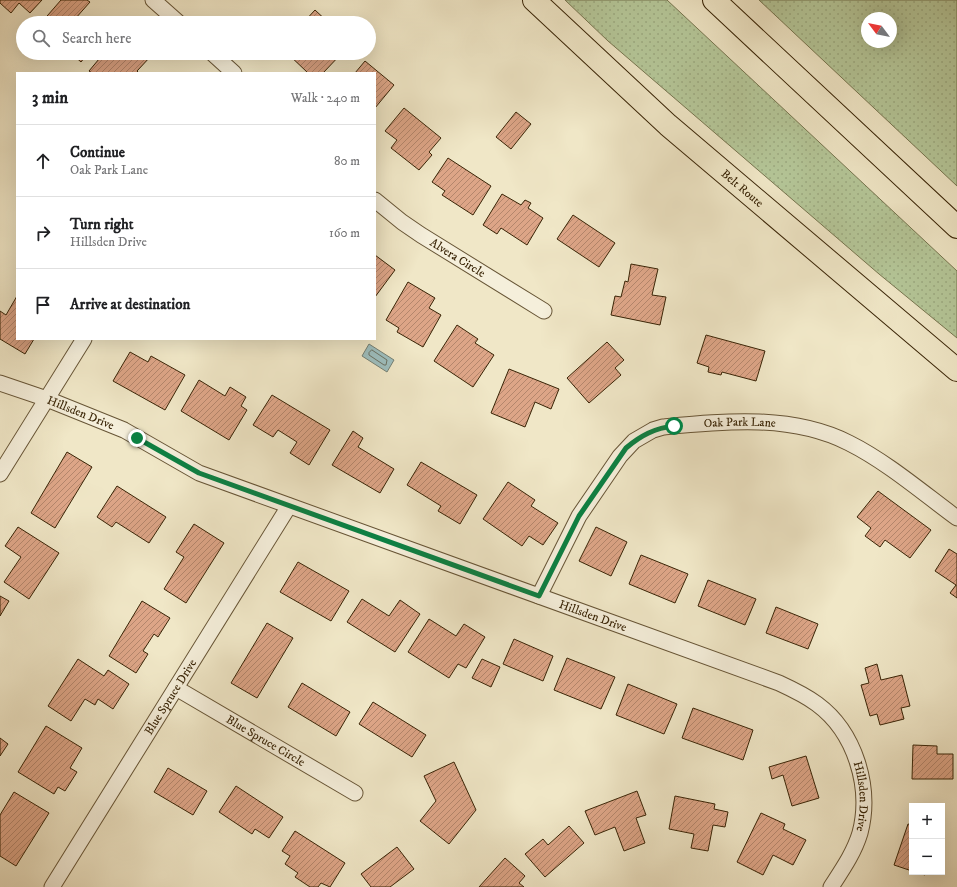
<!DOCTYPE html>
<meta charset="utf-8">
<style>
:root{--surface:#fff;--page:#f6f6f6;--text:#202124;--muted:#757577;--line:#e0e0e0}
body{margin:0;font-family:"IM FELL DW Pica",serif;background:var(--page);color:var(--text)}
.controls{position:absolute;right:12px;bottom:12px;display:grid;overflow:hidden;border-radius:0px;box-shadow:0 4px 16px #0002}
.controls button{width:36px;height:36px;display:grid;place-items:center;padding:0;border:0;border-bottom:1px solid var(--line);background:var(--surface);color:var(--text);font:20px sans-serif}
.compass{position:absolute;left:861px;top:12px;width:36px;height:36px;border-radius:50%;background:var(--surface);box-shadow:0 4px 16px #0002;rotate:302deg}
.stop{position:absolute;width:12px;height:12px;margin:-9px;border:3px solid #0b8043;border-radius:50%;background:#fff}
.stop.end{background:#0b8043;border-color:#fff;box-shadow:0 1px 4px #0008}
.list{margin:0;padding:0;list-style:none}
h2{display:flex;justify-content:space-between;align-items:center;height:52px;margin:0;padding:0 16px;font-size:17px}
h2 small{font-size:13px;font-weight:400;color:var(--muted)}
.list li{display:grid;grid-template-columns:26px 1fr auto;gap:12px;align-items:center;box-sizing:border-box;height:72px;padding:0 16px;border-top:1px solid var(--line)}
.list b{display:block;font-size:15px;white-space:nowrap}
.list p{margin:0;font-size:13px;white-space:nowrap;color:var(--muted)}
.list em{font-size:13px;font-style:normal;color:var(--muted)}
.icon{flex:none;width:22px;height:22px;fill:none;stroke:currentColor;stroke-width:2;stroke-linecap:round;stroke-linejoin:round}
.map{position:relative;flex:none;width:957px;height:887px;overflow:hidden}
.search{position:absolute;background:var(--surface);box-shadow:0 4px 16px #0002;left:16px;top:16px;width:360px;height:44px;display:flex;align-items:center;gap:10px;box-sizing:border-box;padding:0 14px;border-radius:22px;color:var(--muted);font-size:15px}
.panel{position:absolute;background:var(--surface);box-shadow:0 4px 16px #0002;left:16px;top:72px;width:360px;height:268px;border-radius:0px}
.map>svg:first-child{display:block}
</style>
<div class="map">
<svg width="957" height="887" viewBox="0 0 957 887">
<defs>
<pattern id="grass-dots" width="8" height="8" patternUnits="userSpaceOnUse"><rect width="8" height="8" fill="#b5c799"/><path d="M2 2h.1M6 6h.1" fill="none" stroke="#9cab82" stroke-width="1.8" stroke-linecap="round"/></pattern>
<pattern id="building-hatch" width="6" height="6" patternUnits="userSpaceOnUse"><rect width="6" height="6" fill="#dda587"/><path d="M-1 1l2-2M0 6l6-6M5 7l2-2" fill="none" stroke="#b4866c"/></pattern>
</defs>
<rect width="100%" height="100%" fill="#f0e7c7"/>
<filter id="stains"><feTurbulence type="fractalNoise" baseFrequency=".005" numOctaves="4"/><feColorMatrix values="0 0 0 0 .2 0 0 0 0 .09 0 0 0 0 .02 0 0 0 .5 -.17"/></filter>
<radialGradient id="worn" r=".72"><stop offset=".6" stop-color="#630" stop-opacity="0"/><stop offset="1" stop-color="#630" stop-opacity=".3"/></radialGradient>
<g fill="url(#grass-dots)" stroke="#777650" fill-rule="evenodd">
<path d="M565,0H667L957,271V338L879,274L608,41Z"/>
<path d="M759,0H957V186ZM867,18H891V42H867Z"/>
</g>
<path fill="#9dbebe" stroke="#758074" d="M369,344L394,360L387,372L362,356Z"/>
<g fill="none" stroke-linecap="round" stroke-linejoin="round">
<path stroke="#6b7162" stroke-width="1" d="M372,350L387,360L386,365H384L369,355V353Z"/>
</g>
<g fill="url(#building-hatch)" stroke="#392406">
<path d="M0,0H42L30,13L19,3L11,13L0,3Z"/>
<path d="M61,0H87L90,2L75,19L79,23H41Z"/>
<path d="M315,10L329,23H303Z"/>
<path d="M71,53H88L81,62Z"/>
<path d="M104,53H147L151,56L137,71L139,73H92L89,71Z"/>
<path d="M287,53H342L323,73H308Z"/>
<path d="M365,61L394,85L375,108V73H355Z"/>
<path d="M404,108L441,138L429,152L432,155L419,170L391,148L397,140L385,131Z"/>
<path d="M516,112L531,124L511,149L496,137Z"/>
<path d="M448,158L491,186L473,215L442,195L445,191L432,182Z"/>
<path d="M502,194L521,205L525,200L531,203L528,208L543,218L527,245L501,228L497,234L483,225Z"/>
<path d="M573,215L615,243L599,267L557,239Z"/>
<path d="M375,255L395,270L375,297Z"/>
<path d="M631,264L658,269L652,295L666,297L660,325L611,315L615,296L621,297L625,281L628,282Z"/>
<path d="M408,282L435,298L429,308L441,315L423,347L397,332L399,328L386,320Z"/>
<path d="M17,296V339H34L25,354L0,339V311L6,315Z"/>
<path d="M457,325L478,339L475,343L494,355L473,387L434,361Z"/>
<path d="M706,335L765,351L756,381L722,372L721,375L708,372L709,367L697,363Z"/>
<path d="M607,342L624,360L615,368L621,375L589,403L567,378Z"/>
<path d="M130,352L148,362L151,356L185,375L165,410L113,381Z"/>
<path d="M509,369L559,389L551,409L535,402L525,427L491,413Z"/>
<path d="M199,380L225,396L230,387L246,397L241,406L247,410L229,440L181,411Z"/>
<path d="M272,395L330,430L309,465L290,453L297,442L278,430L273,437L253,425Z"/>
<path d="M353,431L363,438L358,447L394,469L380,493L332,465Z"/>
<path d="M67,452L92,467L55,528L31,513Z"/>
<path d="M421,462L477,495L460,524L438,511L441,506L407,485Z"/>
<path d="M508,482L535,500L531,506L558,523L543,545L529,536L522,546L483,519Z"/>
<path d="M117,486L166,517L149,543L116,522L112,527L97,517Z"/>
<path d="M878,491L931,530L910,558L885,540L880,547L865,536L871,528L857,517Z"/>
<path d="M194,524L224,543L186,603L164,589L184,557L176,552Z"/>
<path d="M18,527L59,553L29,599L4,582L21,557L5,546Z"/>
<path d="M596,527L627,542L611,576L579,561Z"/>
<path d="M949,549L957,554V598L950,593L956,585L935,571Z"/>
<path d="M641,555L688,574L675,603L629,584Z"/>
<path d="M298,562L349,591L331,621L280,592Z"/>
<path d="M708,580L756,599L745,625L698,606Z"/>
<path d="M0,596L9,601L0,616Z"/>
<path d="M362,599L389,616L400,600L420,614L395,652L347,622Z"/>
<path d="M142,601L170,618L158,637L154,634L143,651L148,654L136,673L109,656Z"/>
<path d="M776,607L818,624L808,649L766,633Z"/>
<path d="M429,619L456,636L464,624L485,637L466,668L458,664L449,678L408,652Z"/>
<path d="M267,623L293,638L257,698L231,683Z"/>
<path d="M514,639L553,656L543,681L503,664Z"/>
<path d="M567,658L615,677L601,709L554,690Z"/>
<path d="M78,659L104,676L108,670L129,684L113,709L98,699L95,705L85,699L71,721L48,706Z"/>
<path d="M482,659L500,667L491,687L472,678Z"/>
<path d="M877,664L881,680L902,675L910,706L901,708L904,719L880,725L877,714L870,716L861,685L869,683L865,668Z"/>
<path d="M302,683L350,712L336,736L288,707Z"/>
<path d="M628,684L677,704L664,734L616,715Z"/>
<path d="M373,702L426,735L412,757L359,724Z"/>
<path d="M693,708L753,730L743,760L682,738Z"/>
<path d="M46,726L82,748L70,768L77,772L65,791L58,787L54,794L18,772Z"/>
<path d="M0,738L8,744L0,756Z"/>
<path d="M913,745L937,746V754H953V779H912Z"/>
<path d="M806,756L819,798L792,806L783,775L772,779L769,767Z"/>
<path d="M454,762L476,810L449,844L420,821L436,801L424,776Z"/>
<path d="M168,768L207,791L193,815L154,792Z"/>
<path d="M236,786L283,817L269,838L255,829L252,834L219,812Z"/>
<path d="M637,791L646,815L636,818L645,843L624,851L615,827L595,835L585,811Z"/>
<path d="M14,792L49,813L16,866L0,856V815Z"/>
<path d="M675,796L715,804L714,809L728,812L725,827L713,825L708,851L691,848L694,834L669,829Z"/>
<path d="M761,813L785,824L783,829L806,840L793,865L773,855L763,875L737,862Z"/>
<path d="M908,824L912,825V871L894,865Z"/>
<path d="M569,826L584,843L545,877L525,854L543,839L548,845Z"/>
<path d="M295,831L345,863L330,887L321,883L318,887H310L295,877L298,873L285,864L290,856L282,851Z"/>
<path d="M397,847L414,869L390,887H371L361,874Z"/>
<path d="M505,858L525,876L519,883L524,887H479Z"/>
<path d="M915,872H927L925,875Z"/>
</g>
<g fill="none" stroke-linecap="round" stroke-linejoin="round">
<g stroke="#675536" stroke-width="17">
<g id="street">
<path d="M153,0L179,23"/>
<path d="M212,53L234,73"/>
<path id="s1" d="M375,200L402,222L421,235L544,311"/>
<path id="s2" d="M0,383L47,399L124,430L199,473L779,683C792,689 805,695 817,704C855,732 872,787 860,833C854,853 842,870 831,887"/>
<path d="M0,474L84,339"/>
<path id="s3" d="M539,596L579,516L620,456L634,441L653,430L663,427C725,421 792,414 849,443C887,462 923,493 957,518"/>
<path id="s4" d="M176,688L355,793"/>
<path id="s5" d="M52,887L289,506"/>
</g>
</g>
<g stroke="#392406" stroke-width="24">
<g id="highway">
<path id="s6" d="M534,0L668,125L957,370"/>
<path d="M714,0L957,227"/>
</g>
</g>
<use href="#street" stroke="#f5efdb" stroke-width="15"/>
<use href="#highway" stroke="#f0e7c7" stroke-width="22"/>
</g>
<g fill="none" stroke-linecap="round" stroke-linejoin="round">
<path stroke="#0b8043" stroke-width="5" d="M137,438L199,473L539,596L579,516L626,448C641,435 655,428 674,426"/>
</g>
<g text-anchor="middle" stroke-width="4" stroke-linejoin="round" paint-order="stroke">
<g font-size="12" fill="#392406" stroke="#f5efdb">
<text dy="4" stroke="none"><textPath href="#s6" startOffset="281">Belt Route</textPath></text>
<text dy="4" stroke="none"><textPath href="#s1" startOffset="101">Alvera Circle</textPath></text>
<text dy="4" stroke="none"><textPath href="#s2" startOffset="86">Hillsden Drive</textPath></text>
<text dy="4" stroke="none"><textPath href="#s3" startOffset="292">Oak Park Lane</textPath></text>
<text dy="4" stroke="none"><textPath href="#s2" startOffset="638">Hillsden Drive</textPath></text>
<text dy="4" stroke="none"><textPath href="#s5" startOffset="224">Blue Spruce Drive</textPath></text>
<text dy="4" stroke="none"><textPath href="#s4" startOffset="104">Blue Spruce Circle</textPath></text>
<text dy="4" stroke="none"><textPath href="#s2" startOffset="986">Hillsden Drive</textPath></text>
</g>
</g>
<rect width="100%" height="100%" filter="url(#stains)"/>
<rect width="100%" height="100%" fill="url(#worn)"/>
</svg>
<div class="controls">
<button>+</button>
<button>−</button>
</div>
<svg class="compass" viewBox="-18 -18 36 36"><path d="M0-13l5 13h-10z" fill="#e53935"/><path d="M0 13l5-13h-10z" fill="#757577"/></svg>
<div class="stop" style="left:674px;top:426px"></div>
<div class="stop end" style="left:137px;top:438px"></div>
<div class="search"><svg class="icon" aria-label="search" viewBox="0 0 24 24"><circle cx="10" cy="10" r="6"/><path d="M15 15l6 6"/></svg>Search here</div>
<section class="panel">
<h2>3 min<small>Walk · 240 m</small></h2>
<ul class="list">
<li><svg class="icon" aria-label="ahead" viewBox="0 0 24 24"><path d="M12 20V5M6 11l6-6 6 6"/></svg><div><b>Continue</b><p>Oak Park Lane</p></div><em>80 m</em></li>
<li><svg class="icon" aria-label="right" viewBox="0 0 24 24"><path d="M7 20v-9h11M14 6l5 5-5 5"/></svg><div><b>Turn right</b><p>Hillsden Drive</p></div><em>160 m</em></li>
<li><svg class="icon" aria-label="arrive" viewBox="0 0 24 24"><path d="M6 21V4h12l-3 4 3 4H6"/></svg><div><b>Arrive at destination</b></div></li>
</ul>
</section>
</div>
